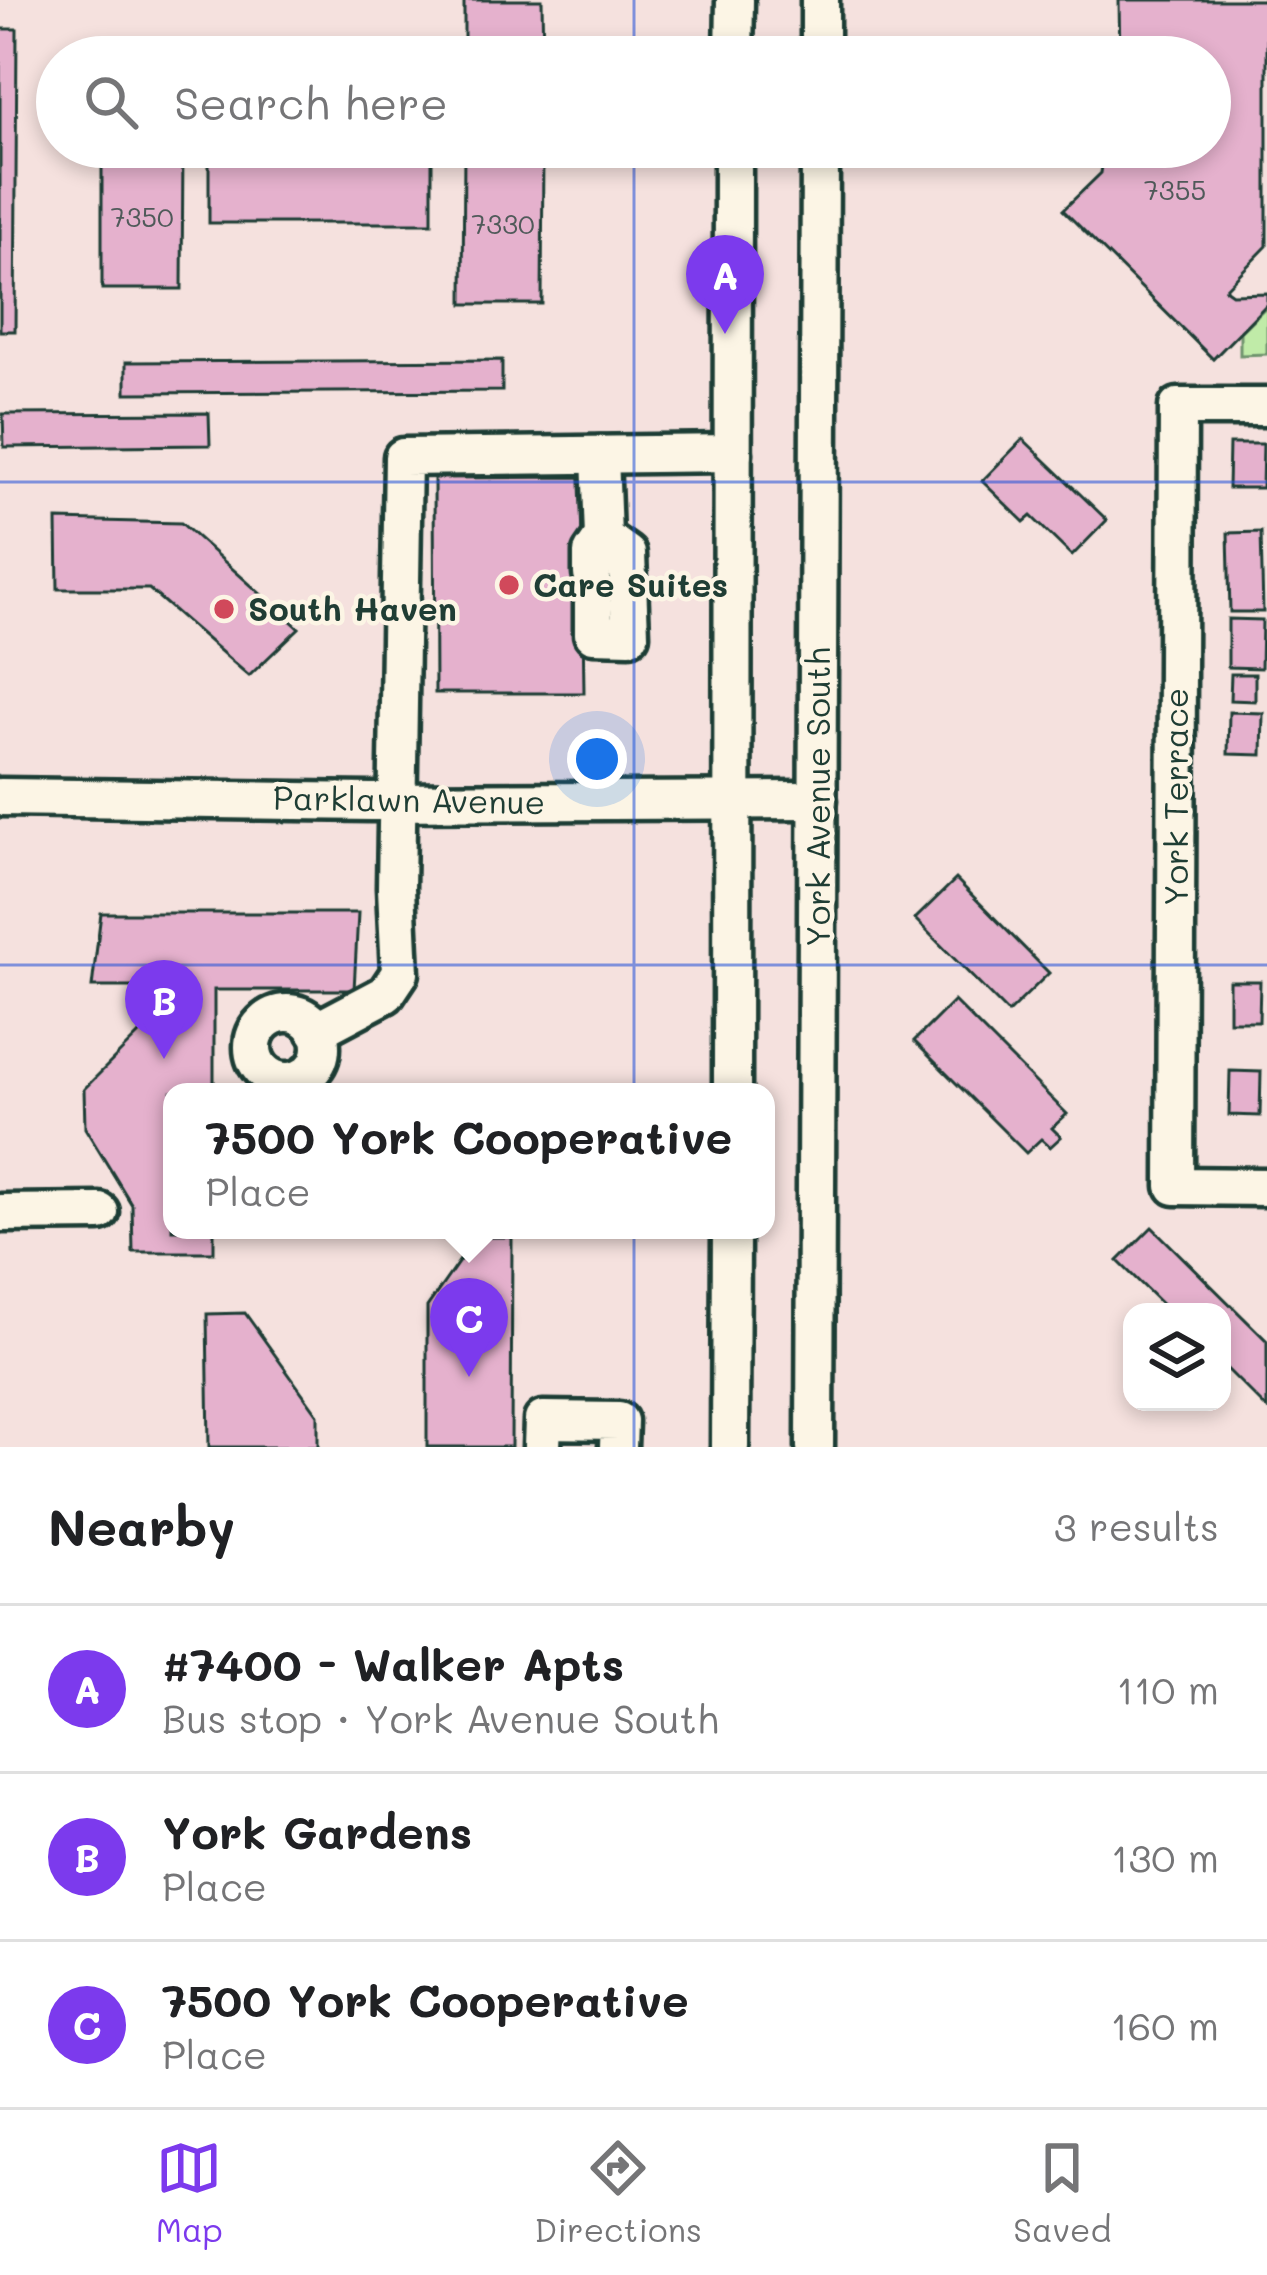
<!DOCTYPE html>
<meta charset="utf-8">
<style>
:root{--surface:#fff;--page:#f6f6f6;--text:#202124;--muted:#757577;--line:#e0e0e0;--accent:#7c3aed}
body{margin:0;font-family:Mali,sans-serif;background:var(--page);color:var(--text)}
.controls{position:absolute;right:36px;bottom:36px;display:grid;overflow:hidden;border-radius:24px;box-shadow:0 6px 18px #0003}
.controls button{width:108px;height:108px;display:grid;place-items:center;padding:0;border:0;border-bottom:3px solid var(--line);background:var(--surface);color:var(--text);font:60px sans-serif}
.you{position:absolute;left:597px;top:759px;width:42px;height:42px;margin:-30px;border:9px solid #fff;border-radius:50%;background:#1a73e8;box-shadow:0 0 0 18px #1a73e833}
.badge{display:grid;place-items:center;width:78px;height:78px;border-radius:50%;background:var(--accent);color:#fff;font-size:39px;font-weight:700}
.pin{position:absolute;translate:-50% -99px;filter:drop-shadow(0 3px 6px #0008)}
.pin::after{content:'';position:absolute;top:63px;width:42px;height:36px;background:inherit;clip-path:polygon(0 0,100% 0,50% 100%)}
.popup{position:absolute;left:163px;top:1083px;width:612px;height:156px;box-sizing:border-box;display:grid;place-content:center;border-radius:24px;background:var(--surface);filter:drop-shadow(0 3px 9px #0005);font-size:39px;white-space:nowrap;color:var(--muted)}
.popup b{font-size:45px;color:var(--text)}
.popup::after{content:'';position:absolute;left:50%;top:100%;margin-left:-24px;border:24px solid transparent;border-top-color:var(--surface)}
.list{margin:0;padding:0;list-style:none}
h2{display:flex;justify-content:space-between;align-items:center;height:156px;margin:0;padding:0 48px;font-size:51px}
h2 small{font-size:39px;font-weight:400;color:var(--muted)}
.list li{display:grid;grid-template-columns:78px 1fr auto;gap:36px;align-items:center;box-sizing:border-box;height:168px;padding:0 48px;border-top:3px solid var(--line)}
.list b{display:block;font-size:45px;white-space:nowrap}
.list p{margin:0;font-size:39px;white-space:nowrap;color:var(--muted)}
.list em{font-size:39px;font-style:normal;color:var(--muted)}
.icon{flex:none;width:66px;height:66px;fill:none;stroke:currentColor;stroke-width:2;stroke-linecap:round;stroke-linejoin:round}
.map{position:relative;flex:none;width:1267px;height:1447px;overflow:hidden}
.search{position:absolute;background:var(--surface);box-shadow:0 6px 18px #0003;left:36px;right:36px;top:36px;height:132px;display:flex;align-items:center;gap:30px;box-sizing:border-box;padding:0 42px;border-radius:66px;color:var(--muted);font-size:45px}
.sheet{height:660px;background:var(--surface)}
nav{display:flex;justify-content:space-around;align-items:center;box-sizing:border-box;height:168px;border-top:3px solid var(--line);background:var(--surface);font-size:33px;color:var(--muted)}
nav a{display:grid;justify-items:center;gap:6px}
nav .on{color:var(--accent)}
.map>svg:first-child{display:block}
</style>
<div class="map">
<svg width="1267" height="1447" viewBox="0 0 1267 1447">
<rect width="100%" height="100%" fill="#f5e1de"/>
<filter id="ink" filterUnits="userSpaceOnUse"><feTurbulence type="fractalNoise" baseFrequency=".00833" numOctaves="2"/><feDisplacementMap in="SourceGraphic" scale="24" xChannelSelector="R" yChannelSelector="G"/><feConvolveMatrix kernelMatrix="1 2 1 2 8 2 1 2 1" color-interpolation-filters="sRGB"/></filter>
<g filter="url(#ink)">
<path fill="#c0eba8" stroke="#70946e" stroke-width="3" d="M1267,306V354L1240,355V332Z"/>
<g fill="#e5b1cd" stroke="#1f3d34" stroke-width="3">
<path d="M464,0H542L543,57H464Z"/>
<path d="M1119,0H1267V246L1225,289L1232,294L1267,293V304L1213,359L1063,210L1101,173L1102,166L1120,147H1210V57H1120Z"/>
<path d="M0,29H17L15,331H0Z"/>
<path d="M102,147H183L182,289H102Z"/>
<rect x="209" y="147" width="223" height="76"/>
<path d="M464,147H543L542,304H463Z"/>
<path d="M502,360V391L126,393V362Z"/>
<path d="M209,413L210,445L4,447L3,414Z"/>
<path d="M1023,439L1107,520L1072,556L1031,516L1024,522L982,481Z"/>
<path d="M1229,444H1263L1262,488H1228Z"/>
<path d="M581,477L584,693H435L434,478Z"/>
<path d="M57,520L181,523L299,628L249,676L149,589H58Z"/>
<path d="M1261,532L1263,612H1230L1228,533Z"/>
<path d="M1228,619L1262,620L1261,668L1228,667Z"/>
<path d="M1231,674H1255V701L1230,700Z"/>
<path d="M1229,712L1263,713L1262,755L1228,754Z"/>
<path d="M956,879L1049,973L1008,1013L915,919Z"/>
<path d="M101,913H358L354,990H214V1092H172V1230H214V1252H133L132,1205L85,1128L84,1089L143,1030L142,987H92Z"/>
<path d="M1229,981H1260L1259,1021H1229Z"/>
<path d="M954,1001L1067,1114L1052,1128L1061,1137L1050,1147L1041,1139L1026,1153L914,1041Z"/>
<path d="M1230,1071L1261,1072L1260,1116L1229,1115Z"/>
<path d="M1152,1227L1267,1341V1409L1222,1364V1312H1170L1118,1261Z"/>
<path d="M476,1237H512L511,1447H427V1307Z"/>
<path d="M245,1313L318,1415V1447H209L207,1314Z"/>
</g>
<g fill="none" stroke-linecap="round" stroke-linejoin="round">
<g stroke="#1f3d34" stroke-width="45">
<g id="minor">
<path d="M820,0V57"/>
<path d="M734,57L735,0"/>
<path d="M1267,407H1178L1175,1186L1267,1187"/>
<path d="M592,574V553L603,537"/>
<path d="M593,604V634L630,635L627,554L603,537L600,455"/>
<path d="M0,797L371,802L818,800"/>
<circle cx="287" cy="1047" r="34"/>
<path d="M316,1031L386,994L400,973L396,888L403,457L733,453"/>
<path d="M732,1092L733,147"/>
<path d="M0,1213L100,1212"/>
<path d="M542,1447L543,1420L619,1421L618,1447"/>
<path d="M730,1447L731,1230"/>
<path d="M815,1447L820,147"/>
</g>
</g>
<use href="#minor" stroke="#fcf5e5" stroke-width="36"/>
</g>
</g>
<path fill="none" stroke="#1d4ed8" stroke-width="3" stroke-opacity="0.55" d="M634,0V57M634,147V1447M0,482H1267M0,965H1267"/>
<g fill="#d1495b" stroke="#fcf5e5" stroke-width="4.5">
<circle cx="509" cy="585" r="12"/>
<circle cx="224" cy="609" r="12"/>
</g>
<g text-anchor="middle" stroke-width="9" stroke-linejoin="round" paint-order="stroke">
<g font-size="27" fill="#505a5a">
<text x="1175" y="200">7355</text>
<text x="142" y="227">7350</text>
<text x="503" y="234">7330</text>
</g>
<g font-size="33" font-weight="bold" fill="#1f3d34" stroke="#fcf5e5" text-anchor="start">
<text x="533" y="597">Care Suites</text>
<text x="248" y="621">South Haven</text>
</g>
<g font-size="33" fill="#1f3d34" stroke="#fcf5e5">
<text transform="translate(818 797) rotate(-90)" y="12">York Avenue South</text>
<text transform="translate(1176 797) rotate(-90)" y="12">York Terrace</text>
<text transform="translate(409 800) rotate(1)" y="12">Parklawn Avenue</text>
</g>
</g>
</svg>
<div class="controls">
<button><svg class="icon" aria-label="layers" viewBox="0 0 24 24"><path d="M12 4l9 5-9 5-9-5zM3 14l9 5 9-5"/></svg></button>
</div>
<div class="you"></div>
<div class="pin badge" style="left:725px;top:334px">A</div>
<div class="pin badge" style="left:164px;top:1059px">B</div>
<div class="pin badge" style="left:469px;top:1377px">C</div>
<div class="popup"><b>7500 York Cooperative</b>Place</div>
<div class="search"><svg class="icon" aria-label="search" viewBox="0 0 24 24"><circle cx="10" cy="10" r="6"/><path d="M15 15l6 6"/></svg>Search here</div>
</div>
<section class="sheet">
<h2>Nearby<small>3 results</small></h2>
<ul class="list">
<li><span class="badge">A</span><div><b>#7400 - Walker Apts</b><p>Bus stop · York Avenue South</p></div><em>110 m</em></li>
<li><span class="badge">B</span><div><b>York Gardens</b><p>Place</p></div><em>130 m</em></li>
<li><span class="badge">C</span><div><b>7500 York Cooperative</b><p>Place</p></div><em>160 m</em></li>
</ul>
</section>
<nav>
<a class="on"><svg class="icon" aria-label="map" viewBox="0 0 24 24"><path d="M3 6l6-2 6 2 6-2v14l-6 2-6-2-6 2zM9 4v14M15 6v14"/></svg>Map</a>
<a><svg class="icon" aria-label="directions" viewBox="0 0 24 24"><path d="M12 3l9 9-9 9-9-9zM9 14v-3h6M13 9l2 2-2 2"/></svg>Directions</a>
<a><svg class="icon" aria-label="saved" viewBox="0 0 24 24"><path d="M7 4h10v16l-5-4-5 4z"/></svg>Saved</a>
</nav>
